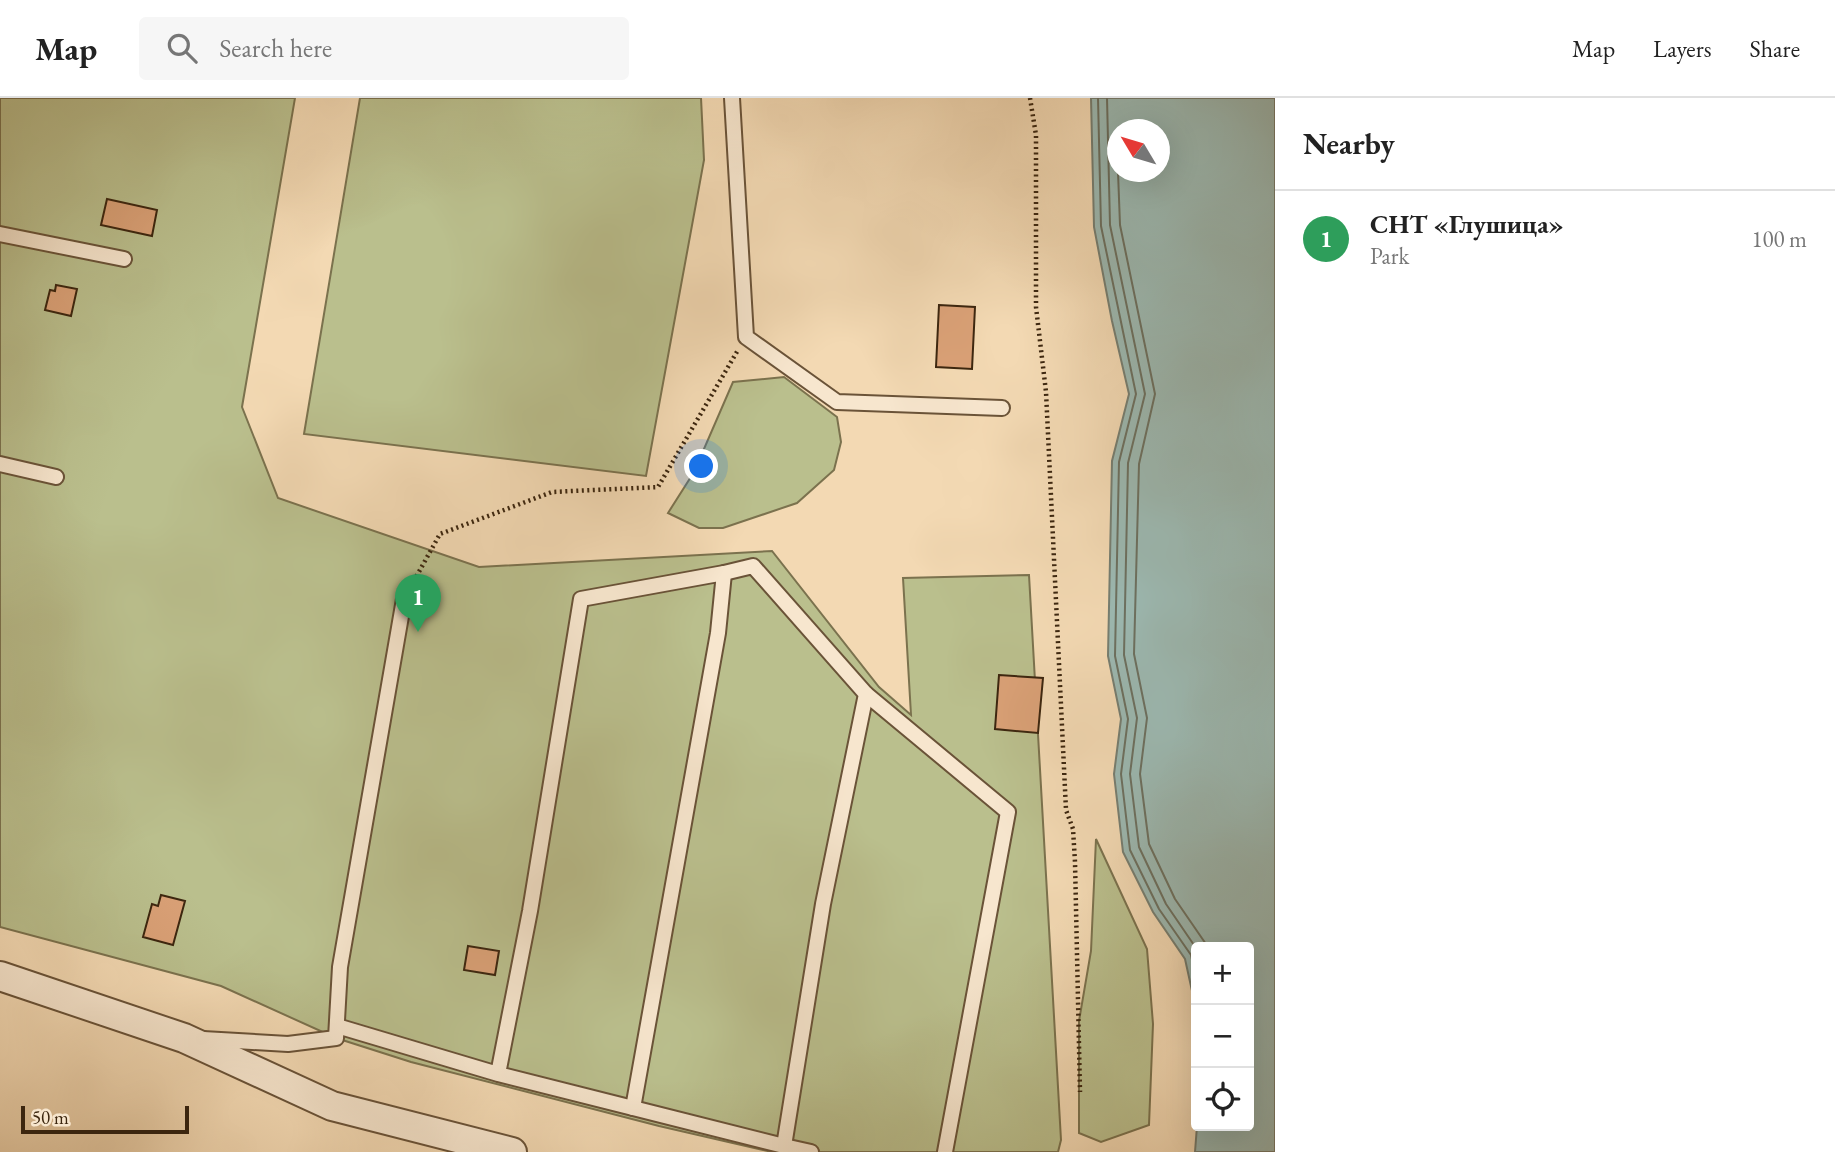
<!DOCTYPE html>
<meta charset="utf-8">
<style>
:root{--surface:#fff;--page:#f6f6f6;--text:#222;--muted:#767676;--line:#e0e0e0;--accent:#7c3aed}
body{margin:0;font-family:"EB Garamond",serif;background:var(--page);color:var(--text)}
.controls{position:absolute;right:21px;bottom:21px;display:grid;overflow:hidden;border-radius:7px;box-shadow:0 7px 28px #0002}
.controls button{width:63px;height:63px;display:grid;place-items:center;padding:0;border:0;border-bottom:2px solid var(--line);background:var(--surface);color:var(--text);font:35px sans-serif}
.compass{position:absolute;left:1107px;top:21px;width:63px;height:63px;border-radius:50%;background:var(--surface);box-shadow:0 7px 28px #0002;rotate:308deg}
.scale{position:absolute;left:21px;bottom:18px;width:168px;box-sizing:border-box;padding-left:7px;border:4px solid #3c260f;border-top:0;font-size:19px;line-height:24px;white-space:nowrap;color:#3c260f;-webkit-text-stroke:5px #f7e6ce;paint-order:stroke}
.you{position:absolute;left:702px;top:369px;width:24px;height:24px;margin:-18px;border:5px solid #fff;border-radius:50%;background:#1a73e8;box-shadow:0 0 0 10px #1a73e833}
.badge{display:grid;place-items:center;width:46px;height:46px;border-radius:50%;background:var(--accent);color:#fff;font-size:23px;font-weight:700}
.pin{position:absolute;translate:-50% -58px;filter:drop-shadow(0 2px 4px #0008)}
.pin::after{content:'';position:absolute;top:37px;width:24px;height:21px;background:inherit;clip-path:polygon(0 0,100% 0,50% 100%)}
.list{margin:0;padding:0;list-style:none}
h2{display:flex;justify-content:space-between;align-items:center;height:91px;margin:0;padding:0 28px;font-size:30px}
h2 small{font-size:23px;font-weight:400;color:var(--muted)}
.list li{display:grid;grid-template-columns:46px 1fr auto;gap:21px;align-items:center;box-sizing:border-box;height:98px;padding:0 28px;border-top:2px solid var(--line)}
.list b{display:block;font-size:26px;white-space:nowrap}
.list p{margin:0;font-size:23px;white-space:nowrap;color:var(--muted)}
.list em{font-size:23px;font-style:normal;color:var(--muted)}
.icon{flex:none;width:38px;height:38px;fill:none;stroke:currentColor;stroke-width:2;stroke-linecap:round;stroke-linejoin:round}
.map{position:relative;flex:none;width:1275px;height:1054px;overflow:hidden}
header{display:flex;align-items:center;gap:42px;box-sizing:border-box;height:98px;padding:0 35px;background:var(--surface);border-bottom:2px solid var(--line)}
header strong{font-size:33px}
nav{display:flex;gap:38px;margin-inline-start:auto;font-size:24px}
.search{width:490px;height:63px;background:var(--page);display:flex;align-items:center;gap:18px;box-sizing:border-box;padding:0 24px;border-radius:7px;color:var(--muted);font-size:26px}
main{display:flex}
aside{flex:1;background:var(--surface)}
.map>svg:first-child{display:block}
</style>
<header>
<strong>Map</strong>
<div class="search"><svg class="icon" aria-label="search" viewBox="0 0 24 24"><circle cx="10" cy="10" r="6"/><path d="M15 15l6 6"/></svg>Search here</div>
<nav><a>Map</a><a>Layers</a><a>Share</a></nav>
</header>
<main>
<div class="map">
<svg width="1275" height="1054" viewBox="0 0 1275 1054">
<rect width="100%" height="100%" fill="#f3d9b3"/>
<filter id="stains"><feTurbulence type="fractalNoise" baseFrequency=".00286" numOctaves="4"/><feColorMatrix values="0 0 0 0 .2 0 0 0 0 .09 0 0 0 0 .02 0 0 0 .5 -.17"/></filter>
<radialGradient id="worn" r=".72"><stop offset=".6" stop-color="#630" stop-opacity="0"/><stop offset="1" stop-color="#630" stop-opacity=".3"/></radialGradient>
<g fill="#babf8d" stroke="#7b724e" stroke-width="2">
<path d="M0,0H295L242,309L278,400L479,469L772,453L879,589L911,617L903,480L1029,477L1061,1042L1058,1054H772L659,1028L411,964L336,940L221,888L0,829Z"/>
<path d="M360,0H701L704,62L646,378L304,336Z"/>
<path d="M784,279L837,319L841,344L834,372L797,405L723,430H699L668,415L694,374L733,284Z"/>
<path d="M1096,741L1147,851L1153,926L1149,1027L1101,1044L1079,1035V923L1091,853Z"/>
</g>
<path fill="#9cb9b2" stroke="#767e71" stroke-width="2" fill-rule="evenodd" d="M1091,0H1275V1054H1195L1197,1028H1249V849H1196V911L1185,861L1153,814L1123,754L1114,676L1121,621L1108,558L1112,363L1129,296L1112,223L1094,129ZM1118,32H1160V74H1118Z"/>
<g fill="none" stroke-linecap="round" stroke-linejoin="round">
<g stroke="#6c7060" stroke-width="2">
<path d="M1098,0L1101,128L1136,296L1119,364L1115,558L1128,621L1121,676L1130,752L1159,811L1191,857L1196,880"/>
<path d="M1107,0L1110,127L1145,296L1128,365L1124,557L1137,620L1130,676L1139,749L1166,806L1196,850"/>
<path d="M1118,74L1120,127L1155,296L1139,366L1134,556L1147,620L1140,676L1149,746L1175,801L1208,849"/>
</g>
</g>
<g fill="#daa177" stroke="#3c260f" stroke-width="2">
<path d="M107,101L157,112L152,138L101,127Z"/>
<path d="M56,187L77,191L71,218L45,212L50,192L55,193Z"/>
<path d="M939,207L975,209L972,271L936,269Z"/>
<path d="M999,577L1043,580L1038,635L995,631Z"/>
<path d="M161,797L185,803L173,847L143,839L152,806L158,808Z"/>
<path d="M468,848L499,853L495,877L464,872Z"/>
</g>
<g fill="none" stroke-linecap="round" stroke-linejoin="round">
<g stroke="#6a5338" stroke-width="18">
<g id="service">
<path d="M732,0L746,239L837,304L1002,310"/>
<path d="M0,136L124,161"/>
<path d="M0,366L56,379"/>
<path d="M866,596L1008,714L945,1054"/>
<path d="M337,928L498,976L530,813L581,501L724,475L718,535L633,1010L498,976"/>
<path d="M203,941L288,946L336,940L340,869L404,501"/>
<path d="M633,1010L784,1048L823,806L866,596L753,468L724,475"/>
<path d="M784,1048L811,1054"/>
</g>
</g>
<g stroke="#6a5338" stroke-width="32">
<path id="minor" d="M0,878L184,940L332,1008L512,1054"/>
</g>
<g stroke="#3c260f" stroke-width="4.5" stroke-dasharray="2 3.5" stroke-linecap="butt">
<path d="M1030,0L1036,37V209L1046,294L1066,712L1073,731L1075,764L1080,994"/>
<path d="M411,488L440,436L552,394L658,389L738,252"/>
</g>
<use href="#service" stroke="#f7e6ce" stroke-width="14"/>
<use href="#minor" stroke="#f7e6ce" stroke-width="28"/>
</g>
<rect width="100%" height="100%" filter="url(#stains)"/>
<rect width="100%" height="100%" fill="url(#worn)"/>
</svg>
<div class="controls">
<button>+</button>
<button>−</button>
<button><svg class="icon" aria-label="locate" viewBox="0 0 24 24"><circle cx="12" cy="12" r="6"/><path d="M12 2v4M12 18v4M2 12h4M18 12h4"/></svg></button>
</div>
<svg class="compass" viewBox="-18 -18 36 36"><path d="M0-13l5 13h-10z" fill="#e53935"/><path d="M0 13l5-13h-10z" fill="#767676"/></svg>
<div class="scale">50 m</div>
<div class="you"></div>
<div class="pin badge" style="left:418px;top:534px;background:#2e9e5b">1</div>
</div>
<aside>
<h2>Nearby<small></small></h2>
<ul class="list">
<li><span class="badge" style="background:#2e9e5b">1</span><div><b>СНТ «Глушица»</b><p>Park</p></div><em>100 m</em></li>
</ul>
</aside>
</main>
